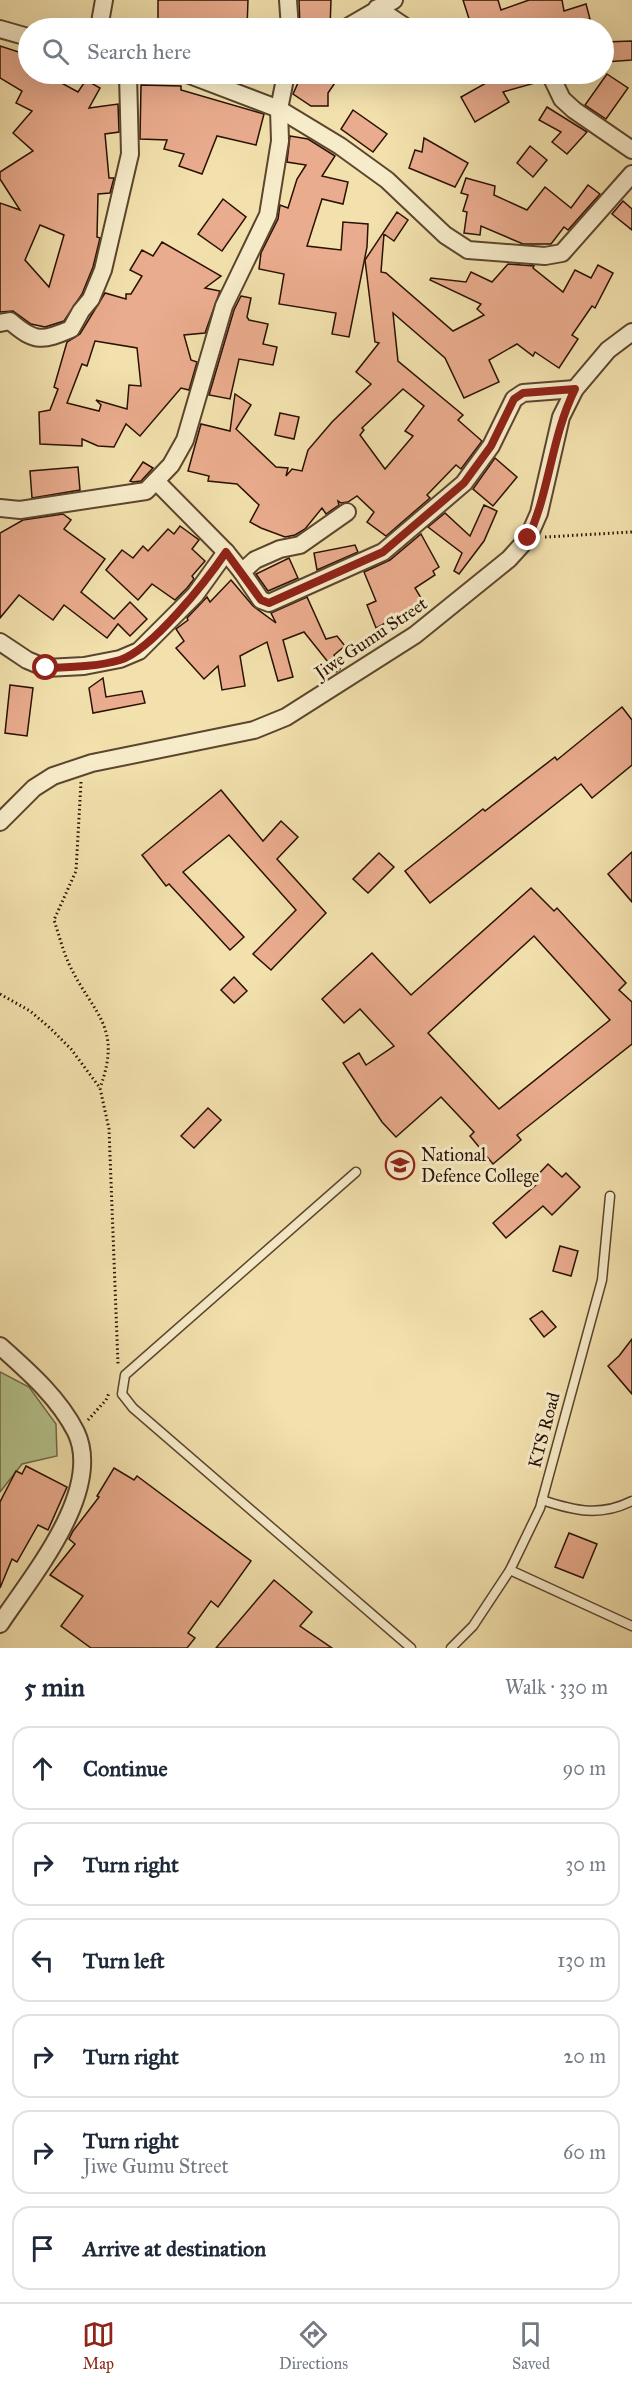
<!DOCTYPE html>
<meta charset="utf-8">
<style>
:root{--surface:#fff;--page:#f2f2f3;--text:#1f2937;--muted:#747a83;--line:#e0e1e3;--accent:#8f2418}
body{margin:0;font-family:"IM FELL Great Primer",serif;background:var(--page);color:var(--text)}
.stop{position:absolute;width:18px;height:18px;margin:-14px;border:4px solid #8f2418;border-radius:50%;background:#fff}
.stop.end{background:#8f2418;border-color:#fff;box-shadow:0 2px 6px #0008}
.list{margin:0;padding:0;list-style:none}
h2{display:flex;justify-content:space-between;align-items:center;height:78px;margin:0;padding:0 24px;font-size:26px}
h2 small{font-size:20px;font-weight:400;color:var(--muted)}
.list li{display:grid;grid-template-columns:39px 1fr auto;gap:18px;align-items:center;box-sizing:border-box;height:84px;margin:0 12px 12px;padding:0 12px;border:2px solid var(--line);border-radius:18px}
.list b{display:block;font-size:22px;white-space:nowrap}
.list p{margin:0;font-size:20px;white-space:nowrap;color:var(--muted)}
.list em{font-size:20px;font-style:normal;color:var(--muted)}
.icon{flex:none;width:33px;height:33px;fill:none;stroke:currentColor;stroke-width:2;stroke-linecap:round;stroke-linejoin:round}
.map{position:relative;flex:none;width:632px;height:1648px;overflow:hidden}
.search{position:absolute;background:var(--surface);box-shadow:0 6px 24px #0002;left:18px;right:18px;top:18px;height:66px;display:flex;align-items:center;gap:15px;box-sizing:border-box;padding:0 21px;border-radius:33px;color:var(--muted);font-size:22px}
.sheet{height:654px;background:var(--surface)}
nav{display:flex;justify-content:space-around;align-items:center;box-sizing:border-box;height:84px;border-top:2px solid var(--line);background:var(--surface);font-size:16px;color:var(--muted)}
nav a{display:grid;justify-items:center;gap:3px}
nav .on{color:var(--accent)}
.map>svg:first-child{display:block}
</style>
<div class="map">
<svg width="632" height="1648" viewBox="0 0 632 1648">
<rect width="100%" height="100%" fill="#f2e1ad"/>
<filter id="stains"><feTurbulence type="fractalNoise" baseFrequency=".00333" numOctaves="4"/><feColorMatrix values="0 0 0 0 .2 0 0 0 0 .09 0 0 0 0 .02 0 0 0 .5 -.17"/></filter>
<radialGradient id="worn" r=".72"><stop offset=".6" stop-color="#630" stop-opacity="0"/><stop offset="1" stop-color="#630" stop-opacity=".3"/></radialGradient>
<path fill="#b5c48e" stroke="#706a48" stroke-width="1.5" d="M0,1372L29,1387L56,1424L57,1456L22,1464L0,1492Z"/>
<g fill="#eaac8e" stroke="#2a1103" stroke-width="1.5" fill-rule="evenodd">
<path d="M158,0H248L247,28H158Z"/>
<path d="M299,0H331L330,28H300Z"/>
<path d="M463,0H498L501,10L529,0H562L564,11L586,4L590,19L556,28H472Z"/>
<path d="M632,41V60L605,62L604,42Z"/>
<path d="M0,46L28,55V74H45L78,92L86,80L100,88L89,108L118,104L119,132L105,134L109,178H114L110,193L98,194L97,237L100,238L93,267L82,294L64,321L45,327L31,324L13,311L0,312V203L20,210L0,179V172L33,151L13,133L32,111L16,103L22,91L0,78ZM40,225L64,235L49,287L25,260Z"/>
<path d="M302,74H341L328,93V106H311L293,94Z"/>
<path d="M502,74H540L542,81L503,92L509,102L475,122L461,97Z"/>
<path d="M607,74L628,88L606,119L585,105Z"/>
<path d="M141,85L181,86V90L264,114L256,145L217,136L202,174L179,166L184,154L164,149L167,140L140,139Z"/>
<path d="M547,107L587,132L567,154L552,142L561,132L539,120Z"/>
<path d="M353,110L387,134L373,152L341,129Z"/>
<path d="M290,136L308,139L335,156L322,176L348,182L343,204L322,199L307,246L341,250L343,222L368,224L367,247L349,337L332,334L336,313L279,304L284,274L259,269L261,253L278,219L280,205L288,208L297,179L306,165L287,162Z"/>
<path d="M424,138L468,163L455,187L409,168L415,150L422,152Z"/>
<path d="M530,146L547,160L533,177L517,163Z"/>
<path d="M466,178L495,186L494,195L527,210L545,187L571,208L588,185L600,194L568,230L564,227L551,244H523L481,226L480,235L464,233L467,212L463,211L468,195L461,193Z"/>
<path d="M223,199L246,217L222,251L198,234Z"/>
<path d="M623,201L632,209V230L612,214Z"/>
<path d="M397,212L408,220L394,241L384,234L381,272L386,273L453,331L484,315L477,309L481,304L430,280L431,278L466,282L471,272L492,282L508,264L534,266L533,268L563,292L575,270L591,278L598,265L613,273L595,308L592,306L572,335L578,339L559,368L535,352L533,356L517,344L489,360L499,382L464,398L445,358L393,313L398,361L463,415L458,420L482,441L461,469L456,465L427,495L430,498L386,536L367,522L374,512L357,496L348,502L341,503L338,501L339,505L326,514L322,508L305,529L295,535L285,537L261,528L250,522L259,505L237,484L208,481L209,476L188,471L201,424L230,431L235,394L251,405L236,429L276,467L288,468L286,476L292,469L302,471L308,450L332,422L371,384L356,372L379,343L375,342L365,260ZM403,389L424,406L405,431L413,436L385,469L360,435L364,430L362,428Z"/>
<path d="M162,242L221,276L205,288L220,291L205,333L184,335L191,360L197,362L189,390L181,388L140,436L126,424L114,447L98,446L82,439V446L40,444L39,412L50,410L58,389L54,387L67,342L80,334L105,293L126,299V294H131L142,276L130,270L142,250L153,256ZM95,341L137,348L141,386L129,385L127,409L96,400L101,405L99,411L67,403L82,364L87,366Z"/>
<path d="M241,296L251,298L247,317L249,320L268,324L263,344L277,347L273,365L239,359L230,399L209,395L234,310Z"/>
<path d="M280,413L299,417L294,439L275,435Z"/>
<path d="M495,458L517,477L493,506L473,489Z"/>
<path d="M143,462L153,468L141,481L133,482L130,481Z"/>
<path d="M78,467L80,490L32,498L30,471Z"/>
<path d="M484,505L497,511L484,541L459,574L454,571L462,553L428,527L445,513L470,536Z"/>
<path d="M63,514L71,520L64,529L105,559L81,592L114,619L130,602L147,619L130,636L118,624L107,638L64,605L53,620L19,595L0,618V533L23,520Z"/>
<path d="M180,526L199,540L192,549L205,561L192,576L194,579L187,588L175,600L152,584L138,600L106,570L122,550L133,558L143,546L148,551L168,529L174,534Z"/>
<path d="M421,534L439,567L433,571L435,575L415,588L424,603L376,628L367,605L376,601L364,572L390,560Z"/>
<path d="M355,545L358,552L317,570L314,553Z"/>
<path d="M289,558L298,578L268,591L256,574Z"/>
<path d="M231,580L253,606L276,623L271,613L307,597L326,639L337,636L345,646L334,655L340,669L336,672L304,632L283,640L293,677L278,681L267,642L240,656L245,686L222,690L218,666L204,679L176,648L184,641L176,629L188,620L187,618L207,597L210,602Z"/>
<path d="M103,678L106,697L142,691L145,703L93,713L89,688Z"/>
<path d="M10,685L33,688L27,736L5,733Z"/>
<path d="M622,707L632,720V765L592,798L581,784L430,903L405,871L483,809L485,811L555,757L557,760Z"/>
<path d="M221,790L263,841L281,821L298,837L277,859L326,913L271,970L253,954L296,910L229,835L183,872L244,937L230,950L169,884L166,886L142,855Z"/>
<path d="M632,852V902L608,874Z"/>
<path d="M379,853L394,867L368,893L353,879Z"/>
<path d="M531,888L554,911L557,908L626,983L619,990L632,1002V1044L517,1135L521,1140L493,1164L470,1136L474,1132L441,1097L396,1137L382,1122L343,1063L359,1053L366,1065L394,1046L360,1009L344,1023L322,999L372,953L411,995ZM534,936L610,1020L499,1109L428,1033Z"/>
<path d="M234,977L247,991L234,1003L221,990Z"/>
<path d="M208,1108L221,1120L194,1148L181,1136Z"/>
<path d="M548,1164L562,1177L566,1173L580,1187L552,1215L543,1206L506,1238L493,1223L537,1184L533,1180Z"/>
<path d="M560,1246L578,1251L571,1276L553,1271Z"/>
<path d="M542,1311L556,1327L544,1337L530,1319Z"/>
<path d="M632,1339V1394L608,1366L619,1356Z"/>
<path d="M26,1466L67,1487L48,1530L38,1525L17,1562L12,1559L0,1588V1502L16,1471L22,1474Z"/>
<path d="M114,1468L134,1480L137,1476L251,1561L218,1607L211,1601L188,1633L195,1638L187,1648H91L61,1626L83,1596L50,1575L75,1544L69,1539L73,1531L99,1497L97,1496Z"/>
<path d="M569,1533L597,1544L583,1578L555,1567Z"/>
<path d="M274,1580L312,1612L300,1626L332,1648H216Z"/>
</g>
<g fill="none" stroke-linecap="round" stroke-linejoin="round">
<g stroke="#5c452e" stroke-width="11">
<g id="service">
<path d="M356,1172L125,1375L122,1394L133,1408L411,1648"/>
<path d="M542,1500C575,1511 600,1517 632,1501"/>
<path d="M510,1570L632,1626"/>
<path d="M451,1648L473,1626L510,1570L540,1508L602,1280L610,1196"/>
</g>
</g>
<g stroke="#5c452e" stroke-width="20">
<g id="minor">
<path d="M288,0L290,28"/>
<path d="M377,8L407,28"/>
<path d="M99,28L104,0"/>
<path d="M346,28L394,0"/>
<path d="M0,29L28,37"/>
<path d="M187,74L279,109L340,146L387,180L445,235L468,250L545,256L562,253L632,174"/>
<path d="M550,74L562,99L574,110L632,150"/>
<path d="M0,323L10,321C35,343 43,341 71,329L81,311L91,299L103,270L130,154L128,74"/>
<path d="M156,481L226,552L242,572L255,560L280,549L300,545L347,512"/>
<path d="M0,508L20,510L146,491L171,465L185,440L224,306L268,215L280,141L279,109L286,74"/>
<path d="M242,572L261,600L269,603L383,552L464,483L491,446L514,399L523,393L575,389"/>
<path d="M0,642L27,660L46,668L84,666L120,659L139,651L195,595L226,552"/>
<path d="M0,822L34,788L53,776L92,763L254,730L286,717L415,635L509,559L528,538L539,513L561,417L575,389L608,350L632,332"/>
<path d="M0,1346C28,1371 59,1398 76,1432C104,1491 31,1577 0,1624"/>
</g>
</g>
<g stroke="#2a1103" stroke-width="3" stroke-dasharray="1.5 3" stroke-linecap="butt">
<path d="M545,537L632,532"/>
<path d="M81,782L76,871L54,920C59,935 63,951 69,964C93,1015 123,1025 100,1088"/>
<path d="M0,994L30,1011L50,1028L71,1049L100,1088L109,1129L118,1364"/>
<path d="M88,1420L106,1400L109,1393"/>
</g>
<use href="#service" stroke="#f7ecca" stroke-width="8"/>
<use href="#minor" stroke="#f7ecca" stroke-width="16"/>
</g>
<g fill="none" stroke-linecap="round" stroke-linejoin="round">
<path stroke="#8f2418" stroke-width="8" d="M46,668C70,667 96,667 120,660C152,650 207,580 226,552L261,600L269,603L383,552L464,483L491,446L514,399L523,393L575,389C551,438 550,490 528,538"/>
</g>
<defs>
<g id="school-ring" transform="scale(1.5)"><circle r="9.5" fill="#f7ecca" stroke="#8f2418" stroke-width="1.5"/><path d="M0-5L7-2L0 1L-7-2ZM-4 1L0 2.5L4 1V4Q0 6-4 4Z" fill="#8f2418"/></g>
</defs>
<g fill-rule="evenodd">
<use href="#school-ring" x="400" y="1165"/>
</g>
<g text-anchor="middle" stroke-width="6" stroke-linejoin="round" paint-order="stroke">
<g font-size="18" fill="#2a1103" stroke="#f7ecca">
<text transform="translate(371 638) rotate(-34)" y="6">Jiwe Gumu Street</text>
<text transform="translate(544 1430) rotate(-75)" y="6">KTS Road</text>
</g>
<g font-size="18" fill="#2a1103" stroke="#f7ecca" text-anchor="start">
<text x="421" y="1161">National<tspan x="421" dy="21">Defence College</tspan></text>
</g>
</g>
<rect width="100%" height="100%" filter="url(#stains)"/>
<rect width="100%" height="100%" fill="url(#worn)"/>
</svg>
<div class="stop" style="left:46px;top:668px"></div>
<div class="stop end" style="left:528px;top:538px"></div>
<div class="search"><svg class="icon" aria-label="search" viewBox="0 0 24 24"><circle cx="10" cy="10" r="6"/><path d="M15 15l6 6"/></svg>Search here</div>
</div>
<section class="sheet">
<h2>5 min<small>Walk · 330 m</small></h2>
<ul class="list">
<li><svg class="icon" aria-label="ahead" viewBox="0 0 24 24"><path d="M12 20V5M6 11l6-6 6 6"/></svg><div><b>Continue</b></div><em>90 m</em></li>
<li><svg class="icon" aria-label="right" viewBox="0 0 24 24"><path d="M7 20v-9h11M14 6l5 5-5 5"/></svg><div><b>Turn right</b></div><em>30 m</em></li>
<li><svg class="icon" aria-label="left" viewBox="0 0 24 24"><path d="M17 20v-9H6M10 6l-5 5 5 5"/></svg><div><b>Turn left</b></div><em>130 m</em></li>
<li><svg class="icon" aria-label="right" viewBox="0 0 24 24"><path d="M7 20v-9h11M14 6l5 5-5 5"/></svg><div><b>Turn right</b></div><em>20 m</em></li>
<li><svg class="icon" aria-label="right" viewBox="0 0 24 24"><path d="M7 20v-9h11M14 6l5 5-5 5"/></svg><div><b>Turn right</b><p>Jiwe Gumu Street</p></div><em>60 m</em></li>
<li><svg class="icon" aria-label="arrive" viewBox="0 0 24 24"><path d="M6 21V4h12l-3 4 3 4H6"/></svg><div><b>Arrive at destination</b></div></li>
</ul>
</section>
<nav>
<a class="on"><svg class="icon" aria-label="map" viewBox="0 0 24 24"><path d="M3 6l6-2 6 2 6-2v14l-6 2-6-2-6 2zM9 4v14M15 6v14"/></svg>Map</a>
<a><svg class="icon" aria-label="directions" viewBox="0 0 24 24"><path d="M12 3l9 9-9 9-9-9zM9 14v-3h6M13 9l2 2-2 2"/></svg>Directions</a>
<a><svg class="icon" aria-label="saved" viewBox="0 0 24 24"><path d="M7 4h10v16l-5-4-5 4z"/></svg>Saved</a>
</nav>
